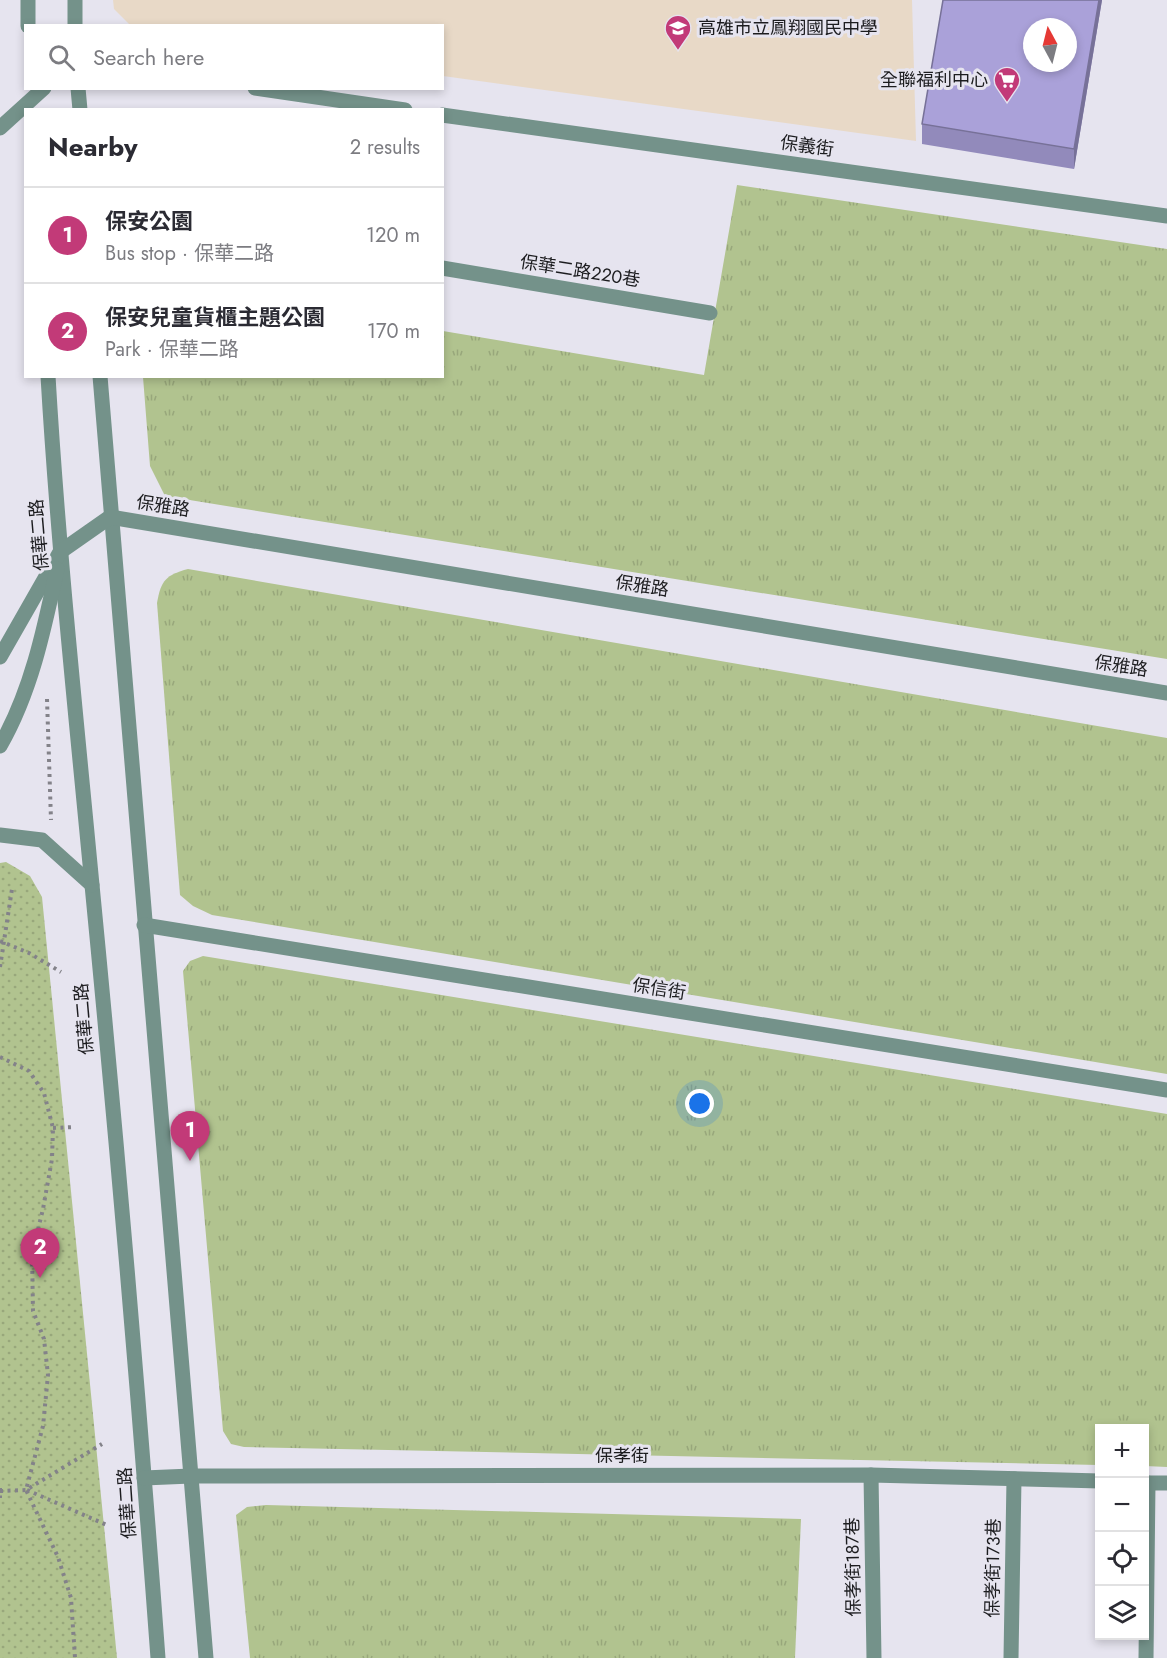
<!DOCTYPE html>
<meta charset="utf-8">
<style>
:root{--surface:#fff;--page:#f7f7f7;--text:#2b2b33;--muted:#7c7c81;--line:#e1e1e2;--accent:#c23a78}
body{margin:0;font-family:Jost,"Noto Sans TC",sans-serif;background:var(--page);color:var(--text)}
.controls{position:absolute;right:18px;bottom:18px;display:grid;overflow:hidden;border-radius:0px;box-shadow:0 3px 9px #0003}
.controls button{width:54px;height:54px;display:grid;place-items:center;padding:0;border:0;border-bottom:2px solid var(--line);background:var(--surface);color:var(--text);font:30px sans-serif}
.compass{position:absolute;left:1023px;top:18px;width:54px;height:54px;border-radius:50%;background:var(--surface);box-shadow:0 3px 9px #0003;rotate:353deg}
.you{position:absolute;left:700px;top:1104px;width:21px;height:21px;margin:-15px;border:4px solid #fff;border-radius:50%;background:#1a73e8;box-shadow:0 0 0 9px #1a73e833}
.badge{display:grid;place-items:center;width:39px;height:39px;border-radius:50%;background:var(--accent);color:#fff;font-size:20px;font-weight:700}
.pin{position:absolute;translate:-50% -50px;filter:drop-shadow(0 2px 3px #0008)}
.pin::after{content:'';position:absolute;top:32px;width:21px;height:18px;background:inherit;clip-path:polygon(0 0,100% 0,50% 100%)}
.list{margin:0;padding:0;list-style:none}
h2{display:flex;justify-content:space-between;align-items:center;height:78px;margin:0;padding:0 24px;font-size:26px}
h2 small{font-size:20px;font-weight:400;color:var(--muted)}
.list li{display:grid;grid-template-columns:39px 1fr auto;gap:18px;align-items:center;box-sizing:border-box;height:96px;padding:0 24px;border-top:2px solid var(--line)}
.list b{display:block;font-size:22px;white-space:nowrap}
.list p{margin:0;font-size:20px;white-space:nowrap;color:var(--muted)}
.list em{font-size:20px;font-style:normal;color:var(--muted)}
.icon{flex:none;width:33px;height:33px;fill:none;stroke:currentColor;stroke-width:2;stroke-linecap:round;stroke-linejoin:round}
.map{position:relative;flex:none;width:1167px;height:1658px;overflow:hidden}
.search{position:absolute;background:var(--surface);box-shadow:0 3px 9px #0003;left:24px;top:24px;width:420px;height:66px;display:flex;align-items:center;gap:15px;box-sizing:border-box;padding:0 21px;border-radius:0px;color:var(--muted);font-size:22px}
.panel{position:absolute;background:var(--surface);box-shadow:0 3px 9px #0003;left:24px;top:108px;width:420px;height:270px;border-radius:0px}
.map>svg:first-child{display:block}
</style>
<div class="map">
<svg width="1167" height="1658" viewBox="0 0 1167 1658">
<defs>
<pattern id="grass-tufts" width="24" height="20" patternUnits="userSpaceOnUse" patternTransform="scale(1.5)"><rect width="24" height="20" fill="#b1c38f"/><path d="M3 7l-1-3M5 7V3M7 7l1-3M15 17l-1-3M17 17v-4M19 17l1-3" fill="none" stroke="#98a77b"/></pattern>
<pattern id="park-dots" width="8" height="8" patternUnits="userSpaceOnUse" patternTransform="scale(1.5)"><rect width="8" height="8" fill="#b1c38f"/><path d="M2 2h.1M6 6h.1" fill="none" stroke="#98a77b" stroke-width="1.8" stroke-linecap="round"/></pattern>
</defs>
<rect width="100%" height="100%" fill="#e6e4ef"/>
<path fill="#e8d9c7" d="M113,0H912L916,141L443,76L442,26L130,25L114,9Z"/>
<g fill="url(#grass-tufts)">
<path d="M737,185L1167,249V659L165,496L150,466L143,377L442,376L443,331L704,375Z"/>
<path d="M188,569L1167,738V1074L212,915L193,906L180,895L157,603C161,580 166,575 188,569Z"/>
<path d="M203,956L1167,1114V1467L1145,1466L1144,1428H1100L1099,1465L244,1447L231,1444L223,1431L183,971L190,961Z"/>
<path d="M266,1505L801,1519L795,1658H250L236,1515L247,1507Z"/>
</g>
<path fill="url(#park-dots)" d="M6,862L30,876L42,897L117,1658H0V863Z"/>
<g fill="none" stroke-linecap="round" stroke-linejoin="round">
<g stroke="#838289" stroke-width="4" stroke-dasharray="3 4.5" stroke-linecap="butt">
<path d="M47,699L51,820"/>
<path d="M0,941L29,953L61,972"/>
<path d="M0,967L12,889"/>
<path d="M0,1057L29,1071L44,1093L53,1128L52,1159L43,1209L32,1254L33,1311L44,1339L48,1375L43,1426L26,1490L58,1557L71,1598L75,1658"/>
<path d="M53,1128L75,1127"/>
<path d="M0,1488V1498"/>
<path d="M27,1490L109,1526"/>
<path d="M0,1491L26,1490L102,1444"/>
</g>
<g stroke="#74928a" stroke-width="15">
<path d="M28,0V26"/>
<path d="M75,0V26"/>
<path d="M78,88L80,110"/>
<path d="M255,88L405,110"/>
<path d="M442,115L1167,216"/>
<path d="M0,128L44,88"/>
<path d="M442,268L710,313"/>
<path d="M48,376C58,547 76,716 92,885C117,1142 139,1400 158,1658"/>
<path d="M100,376L206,1658"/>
<path d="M0,657L60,552L110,517L1167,693"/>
<path d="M0,746C31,692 44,630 57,569"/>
<path d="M0,835L42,840L92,885"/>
<path d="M144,925L1167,1090"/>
<path d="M871,1475L874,1658"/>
<path d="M144,1478L191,1476L871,1475L1100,1481"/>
<path d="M1144,1483H1167"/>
<path d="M1011,1658L1014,1479"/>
<path d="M1146,1658L1148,1483"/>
</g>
</g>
<path fill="#928abb" d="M943,0H1102L1074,169L922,144V124Z"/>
<path fill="#777198" d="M1099,0H1102L1074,169V149Z"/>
<path fill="#aaa1d9" stroke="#777198" stroke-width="1.5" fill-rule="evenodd" d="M943,0H1099L1074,149L922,124ZM1032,27H1068V63H1032Z"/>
<defs>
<g id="school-pin" transform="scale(1.35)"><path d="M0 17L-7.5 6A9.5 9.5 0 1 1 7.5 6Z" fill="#c23a78" stroke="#e6e4ef"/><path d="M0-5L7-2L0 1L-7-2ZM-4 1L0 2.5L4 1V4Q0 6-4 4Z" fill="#fff"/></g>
<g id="supermarket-pin" transform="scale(1.35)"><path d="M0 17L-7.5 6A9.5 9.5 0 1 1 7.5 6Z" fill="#c23a78" stroke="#e6e4ef"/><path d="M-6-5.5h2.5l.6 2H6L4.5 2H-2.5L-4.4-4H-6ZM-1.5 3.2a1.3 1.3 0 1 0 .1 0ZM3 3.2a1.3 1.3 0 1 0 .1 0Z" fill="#fff"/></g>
</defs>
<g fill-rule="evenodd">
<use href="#school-pin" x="678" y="28"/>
<use href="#supermarket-pin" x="1007" y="80"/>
</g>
<g text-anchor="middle" stroke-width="6" stroke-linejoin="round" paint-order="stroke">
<g font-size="18" fill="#1c1c1f" stroke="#e6e4ef" text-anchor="start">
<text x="698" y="34">高雄市立鳳翔國民中學</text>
<text x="988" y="86" text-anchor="end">全聯福利中心</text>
</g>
<g font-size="18" fill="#1c1c1f" stroke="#e6e4ef">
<text transform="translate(807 146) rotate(8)" y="6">保義街</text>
<text transform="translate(580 271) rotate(9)" y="6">保華二路220巷</text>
<text transform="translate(163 506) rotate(9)" y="6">保雅路</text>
<text transform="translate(39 535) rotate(-95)" y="6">保華二路</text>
<text transform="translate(642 586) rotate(9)" y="6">保雅路</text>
<text transform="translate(1121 666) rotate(9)" y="6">保雅路</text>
<text transform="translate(659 989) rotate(9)" y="6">保信街</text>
<text transform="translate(84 1019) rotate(-95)" y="6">保華二路</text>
<text x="622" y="1462">保孝街</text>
<text transform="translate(127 1503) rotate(-94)" y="6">保華二路</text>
<text transform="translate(853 1567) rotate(-91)" y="6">保孝街187巷</text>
<text transform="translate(993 1568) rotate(-89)" y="6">保孝街173巷</text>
</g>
</g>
</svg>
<div class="controls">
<button>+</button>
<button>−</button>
<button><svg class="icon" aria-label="locate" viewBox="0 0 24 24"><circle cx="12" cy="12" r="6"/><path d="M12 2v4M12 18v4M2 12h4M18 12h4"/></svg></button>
<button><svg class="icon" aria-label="layers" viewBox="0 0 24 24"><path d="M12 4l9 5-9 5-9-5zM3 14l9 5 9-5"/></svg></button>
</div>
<svg class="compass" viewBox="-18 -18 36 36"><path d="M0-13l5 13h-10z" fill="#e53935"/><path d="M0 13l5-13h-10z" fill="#7c7c81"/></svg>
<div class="you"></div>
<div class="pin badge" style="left:190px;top:1161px">1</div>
<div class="pin badge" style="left:40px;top:1278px">2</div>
<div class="search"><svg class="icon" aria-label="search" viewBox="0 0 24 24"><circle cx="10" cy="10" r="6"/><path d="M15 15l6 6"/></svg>Search here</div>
<section class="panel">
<h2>Nearby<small>2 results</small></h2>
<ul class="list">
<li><span class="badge">1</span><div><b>保安公園</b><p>Bus stop · 保華二路</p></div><em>120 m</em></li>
<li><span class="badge">2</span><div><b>保安兒童貨櫃主題公園</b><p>Park · 保華二路</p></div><em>170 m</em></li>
</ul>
</section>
</div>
